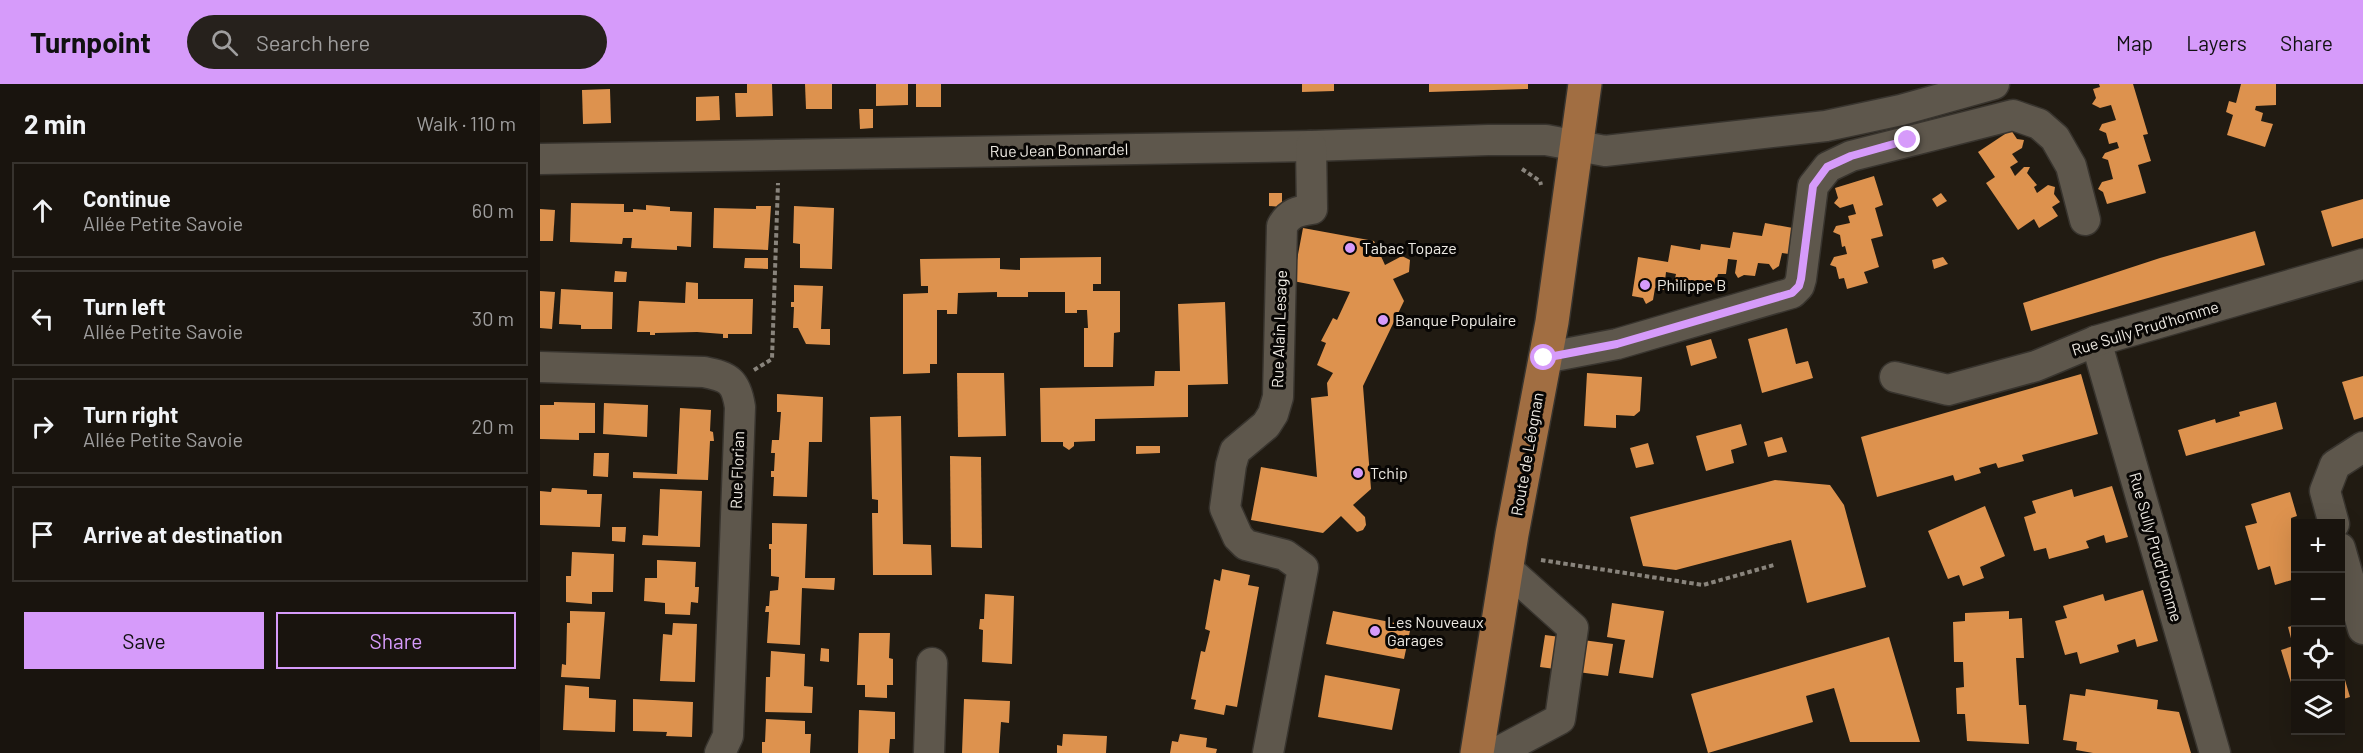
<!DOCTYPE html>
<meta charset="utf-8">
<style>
:root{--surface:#19140e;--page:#26211c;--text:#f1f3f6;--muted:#9f9e9e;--line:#37332e;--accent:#d69bfa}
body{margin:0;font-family:Barlow,sans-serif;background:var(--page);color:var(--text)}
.controls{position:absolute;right:18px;bottom:18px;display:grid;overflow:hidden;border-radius:0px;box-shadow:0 6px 24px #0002}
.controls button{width:54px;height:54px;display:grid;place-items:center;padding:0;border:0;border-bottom:2px solid var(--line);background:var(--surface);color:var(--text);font:30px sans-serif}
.stop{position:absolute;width:18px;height:18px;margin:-14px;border:4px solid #d69bfa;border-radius:50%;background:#fff}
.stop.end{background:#d69bfa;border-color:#fff;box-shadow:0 2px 6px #0008}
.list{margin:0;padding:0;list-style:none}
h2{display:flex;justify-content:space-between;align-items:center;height:78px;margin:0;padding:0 24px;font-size:26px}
h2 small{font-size:20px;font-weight:400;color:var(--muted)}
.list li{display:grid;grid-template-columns:39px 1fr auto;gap:18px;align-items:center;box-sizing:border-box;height:96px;margin:0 12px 12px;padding:0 12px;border:2px solid var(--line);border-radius:0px}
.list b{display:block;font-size:22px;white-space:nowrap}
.list p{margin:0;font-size:20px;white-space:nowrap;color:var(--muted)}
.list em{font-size:20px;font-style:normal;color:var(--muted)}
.actions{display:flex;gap:12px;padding:18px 24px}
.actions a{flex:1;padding:14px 0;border:2px solid var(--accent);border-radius:0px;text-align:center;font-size:21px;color:var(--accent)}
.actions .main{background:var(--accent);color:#111}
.icon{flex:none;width:33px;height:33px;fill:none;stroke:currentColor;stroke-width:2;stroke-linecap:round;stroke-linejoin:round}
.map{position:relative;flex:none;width:1823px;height:669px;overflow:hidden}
header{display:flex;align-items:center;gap:36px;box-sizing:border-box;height:84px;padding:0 30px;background:var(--accent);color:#111}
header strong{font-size:28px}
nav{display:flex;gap:33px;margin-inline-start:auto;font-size:21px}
.search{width:420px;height:54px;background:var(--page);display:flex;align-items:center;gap:15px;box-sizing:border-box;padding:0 21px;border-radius:33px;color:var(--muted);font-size:22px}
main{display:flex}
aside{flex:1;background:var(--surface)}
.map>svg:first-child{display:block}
</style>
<header>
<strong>Turnpoint</strong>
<div class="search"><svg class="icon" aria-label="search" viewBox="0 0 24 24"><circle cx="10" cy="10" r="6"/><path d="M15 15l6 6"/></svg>Search here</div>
<nav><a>Map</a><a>Layers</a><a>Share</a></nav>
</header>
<main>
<aside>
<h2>2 min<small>Walk · 110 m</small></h2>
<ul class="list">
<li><svg class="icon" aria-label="ahead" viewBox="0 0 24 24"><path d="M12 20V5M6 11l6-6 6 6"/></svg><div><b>Continue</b><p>Allée Petite Savoie</p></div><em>60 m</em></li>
<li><svg class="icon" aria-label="left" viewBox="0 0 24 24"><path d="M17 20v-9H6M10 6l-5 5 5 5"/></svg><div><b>Turn left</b><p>Allée Petite Savoie</p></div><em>30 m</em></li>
<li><svg class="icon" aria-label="right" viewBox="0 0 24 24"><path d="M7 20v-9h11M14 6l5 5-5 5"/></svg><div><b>Turn right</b><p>Allée Petite Savoie</p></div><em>20 m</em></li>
<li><svg class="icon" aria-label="arrive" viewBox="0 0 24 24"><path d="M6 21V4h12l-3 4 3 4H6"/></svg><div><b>Arrive at destination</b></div></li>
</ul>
<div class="actions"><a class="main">Save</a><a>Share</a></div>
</aside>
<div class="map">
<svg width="1823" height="669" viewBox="0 0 1823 669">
<rect width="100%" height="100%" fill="#211b12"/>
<g fill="#dd924e">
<path d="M207,0H232L233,32L196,33L195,9H207Z"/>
<path d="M265,0H292V25H266Z"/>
<path d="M336,0H368V21L336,22Z"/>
<rect x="376" y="0" width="25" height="23"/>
<path d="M762,0H794V7L762,8Z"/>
<path d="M889,0H988V5L889,8Z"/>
<path d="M1559,0H1593L1608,50L1603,51L1611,77L1598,81L1606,109L1567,120L1563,108L1558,105L1562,98L1573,95L1568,76L1562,74L1565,69L1579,64L1577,58L1569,60L1566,49L1559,46L1562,40L1576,36L1571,21L1560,24L1552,20L1556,14L1553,5L1560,3Z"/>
<path d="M1701,0H1736V21L1716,22L1715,26L1723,29L1721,37L1733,40L1725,63L1687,51L1693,31L1686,28L1689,17L1696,19Z"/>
<path d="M70,5L71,39L43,40L42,6Z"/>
<path d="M179,12L180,36L156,37V13Z"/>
<path d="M319,25H333V44L320,45Z"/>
<path d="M1471,46L1477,55L1484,56L1482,64L1472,70L1478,78L1470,83L1475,92L1484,83H1490L1487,89L1497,101L1494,103L1497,109L1508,101L1515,103L1514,110L1520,118L1512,123L1518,132L1499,144L1494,135L1478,146L1446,99L1455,93L1438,68Z"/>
<path d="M1334,92L1343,121L1335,124L1343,152L1331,155L1339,183L1324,188L1328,199L1307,205L1304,194L1299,195L1296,183L1290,181L1294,173L1307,170L1305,162L1302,163L1300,151L1293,148L1296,142L1310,139L1308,132L1316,130L1313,120L1300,124L1294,119L1298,114L1295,104Z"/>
<path d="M729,109H742V123L729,122Z"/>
<path d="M1401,109L1407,117L1397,123L1392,115Z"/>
<path d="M1823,115V154L1792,163L1781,127Z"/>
<path d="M31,119L84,120V128H93V125L106,126V121L130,123V127L152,128L151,163L137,162V166L91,164L92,154H83L82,160L30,158Z"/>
<path d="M216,122H231L228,166L173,164L174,124L216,125Z"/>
<path d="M254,122L294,124L292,185L260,184V160L253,159Z"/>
<path d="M0,125L15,126L13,157H0Z"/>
<path d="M1225,139L1253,144L1249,170L1242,169L1239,182L1233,186L1229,180L1218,179L1215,192L1204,191L1198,194L1195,189L1197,176L1188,175L1186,190H1178L1175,201L1168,205L1165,199H1155L1153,206L1142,205L1136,209L1133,203L1136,190L1126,188L1124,206L1115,204L1113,216L1106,220L1103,214L1092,212L1098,173L1128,178L1131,161L1160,166L1161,160L1190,164L1193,148L1222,152Z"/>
<path d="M763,144L834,157L845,181L862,172L870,176L869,188L853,195L864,217L823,302L831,405L813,421L825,433L826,441L823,446L817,448L801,432L783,449L711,436L721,383L777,393L771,314L788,312L787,299L793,289L777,281L786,259L781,257L793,234L797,236L810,208L753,197Z"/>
<path d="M1715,147L1725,181L1491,247L1483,219L1620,174Z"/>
<path d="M561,173V200H553V207H580V248L574,249L573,283H544V244H548L547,226H537V229H525V208H488V213H457V208L418,209L417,230H407V226H397V280H390V289L363,290V210L388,209V202H381L380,175L460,174V185L480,186V174Z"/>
<path d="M1403,173L1408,180L1394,185L1392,176Z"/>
<path d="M205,174H228V185L204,184Z"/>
<path d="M75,187L87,188L86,198H74Z"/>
<path d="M146,198L158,199V215H213L212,250H188V254H183V250L157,248L115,249V251H110V248H97L99,217L145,219Z"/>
<path d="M254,201L283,202L281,245H290V261L266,260L258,244H253L254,223H251V218H254Z"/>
<path d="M21,205L73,208L72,245H41V241L19,240Z"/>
<path d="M0,207L15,208L12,245L0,244Z"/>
<path d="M685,218L688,300L648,301V333L555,335V357L534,358V362L529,366L523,362V358H501L500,304L614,302L615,287H640L638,220Z"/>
<path d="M1247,244L1256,280L1268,277L1273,294L1222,309L1208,255Z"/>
<path d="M1171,255L1177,274L1151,282L1146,262Z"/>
<path d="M417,289H464L466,352L418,353Z"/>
<path d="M1047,289L1102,293L1100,327L1094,332L1076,331V344L1044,342Z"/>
<path d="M1541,290L1558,350L1482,371L1484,377L1458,384L1456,379L1439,384L1441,389L1415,397L1413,391L1337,413L1321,353Z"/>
<path d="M1823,292V333L1814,336L1802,298Z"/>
<path d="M237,310L283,313L282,358H269L267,413L233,412L234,393H231V387H234L235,369H231L232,356H239L241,328H237Z"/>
<path d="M14,318L55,319V349H39V356L0,355V321H14Z"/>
<path d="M1736,318L1743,345L1646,372L1638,346L1675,335L1676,339L1700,332L1699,328Z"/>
<path d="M64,319L108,321L107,353L63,350Z"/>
<path d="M140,324L171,326L170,347L173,348L174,357H170L168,396L93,394V388L137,390Z"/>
<path d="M361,332L363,460L391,461L392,491H333L332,429H338V416L332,415L330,333Z"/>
<path d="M1201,340L1207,361L1191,366L1194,379L1166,387L1156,352Z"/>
<path d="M1242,353L1247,368L1228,373L1224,358Z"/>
<path d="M1108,359L1114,380L1096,384L1090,364Z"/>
<path d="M596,362H620V369L596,370Z"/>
<path d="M54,369H69L68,393L53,392Z"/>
<path d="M410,372L441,373L442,464L411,463Z"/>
<path d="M1235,396L1290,401L1304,421L1326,503L1267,519L1251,456L1136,486L1103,482L1090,433Z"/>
<path d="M1572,402L1588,453L1566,459L1564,451L1546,457L1549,464L1509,475L1506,464L1494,467L1484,433L1496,429L1492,417L1532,405L1534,413Z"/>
<path d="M12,404L47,406V410H62L60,443L0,441V407L11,408Z"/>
<path d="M120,405L162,407L160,463L102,461L103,451L118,452Z"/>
<path d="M1750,408L1757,432L1751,434L1755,449V495L1735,501L1730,482L1718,486L1705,442L1717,439L1711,420Z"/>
<path d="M1445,422L1465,472L1440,483L1444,494L1423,502L1419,491L1408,495L1388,447Z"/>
<path d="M232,439L267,440L265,494H295L294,506L262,504L260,561L227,559L229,528H225L226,522H229L230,507L238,506L239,493L231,492V465H229V460H232Z"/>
<path d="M72,443H86L85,458L72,457Z"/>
<path d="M32,468L74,470L73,508H52V520L26,518V492H31Z"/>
<path d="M117,476L156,478L155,503H159L158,519L151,518L150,531L125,530V519L104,517L105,494H117Z"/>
<path d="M682,485L710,491L708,501L719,503L697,623L686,621L684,631L654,625L656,616L651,615L661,567L665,568L670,547L665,545L674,495L680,497Z"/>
<path d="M1603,506L1618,557L1597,563L1595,555L1577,561L1579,568L1540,580L1537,568L1525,571L1515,537L1527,534L1523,522L1563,510L1565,517Z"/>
<path d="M445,510L474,512L472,580L442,578L443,546L439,545L440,535H444Z"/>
<path d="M1072,519L1124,527L1113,594L1079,589L1085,556L1067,553Z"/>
<path d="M30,527L65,528L60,595L21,593L22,580L26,581L27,539H30Z"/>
<path d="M793,527L871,542L864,575L786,560Z"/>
<path d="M1469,527V535L1482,534L1484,574H1476L1479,621H1486L1489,660L1427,657L1425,630H1417L1416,604L1424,603L1423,578H1414L1413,538L1425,537V529Z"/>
<path d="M133,539L157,540L155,598L120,597L123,550L132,551Z"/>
<path d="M1755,541V612L1741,566L1753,562L1748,543Z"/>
<path d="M319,549H350L349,574L353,575V601H347V614L325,613V601H317Z"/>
<path d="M1005,551L1073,560L1068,592L1000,583Z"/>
<path d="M1349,553L1380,658H1310L1294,604L1266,612L1273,638L1168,669L1151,610Z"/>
<path d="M281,564L289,565V578L280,577Z"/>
<path d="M231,567L265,570L264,602L273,603L272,629L225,628L226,593H230Z"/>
<path d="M1803,589L1810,613L1800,616V590Z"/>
<path d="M785,591L860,605L852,646L778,633Z"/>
<path d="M25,601L49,603V614L76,616L75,648L23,646Z"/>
<path d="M1546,605L1618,616L1617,625L1639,628L1651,669H1553L1536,666L1537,658L1523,656L1530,610L1545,612Z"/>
<path d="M93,615L153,618L152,653L126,652L127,648L93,647Z"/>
<path d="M424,615L470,617L469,639L461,638L459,669H422Z"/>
<path d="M319,626L355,628V655H350L349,669H318Z"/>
<path d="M226,635L265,637V650H271L270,669H222V658H225Z"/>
<path d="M523,650L567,652L566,669H517V661L522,662Z"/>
<path d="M640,650L667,654L666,663L677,665L676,669H630L632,657L638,658Z"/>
</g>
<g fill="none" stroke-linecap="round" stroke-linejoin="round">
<g stroke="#38342e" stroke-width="33">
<g id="minor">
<path d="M0,75L771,62L948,56H1006L1065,67L1286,42L1361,26L1454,0"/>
<path d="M1556,257L1675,669"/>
<path d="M1004,274L1077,260L1252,209L1259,202L1261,195L1273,102L1288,83L1311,72L1473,31L1499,40L1515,54L1531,82L1545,136"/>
<path d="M0,283L164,288C189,293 196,297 200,323L188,652L180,669"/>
<path d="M1355,293L1408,306L1496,282L1556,257L1823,180"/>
<path d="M1794,440L1785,407L1795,381L1823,363"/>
<path d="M1800,464L1823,545"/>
<path d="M389,669L392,579"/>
<path d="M728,669L763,484L745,471L706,461L698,453L685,424L691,381L695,367L726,341L733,330L738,313L742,142C749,129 758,127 772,125L771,62"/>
<path d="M956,669L1020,635L1033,544L967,485"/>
</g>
</g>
<g stroke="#38342e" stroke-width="36">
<path id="major" d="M937,669L972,450L1012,238L1045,0"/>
</g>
<g stroke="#89847c" stroke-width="4" stroke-dasharray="4.5 3" stroke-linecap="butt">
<path d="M982,85L1000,97L1001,101"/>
<path d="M214,286L232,275L238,99"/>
<path d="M1001,476L1163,501L1234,481"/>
</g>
<use href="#minor" stroke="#5e574c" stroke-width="30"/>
<use href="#major" stroke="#a16e42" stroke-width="33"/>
</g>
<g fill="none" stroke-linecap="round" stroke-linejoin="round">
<path stroke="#d69bfa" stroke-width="8" d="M1004,274L1077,260L1252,209L1259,202L1261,195L1273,102L1287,83L1311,72L1368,56"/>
</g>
<g fill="#d69bfa" stroke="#080604" stroke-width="2">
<circle cx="810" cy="164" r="6"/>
<circle cx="1105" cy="201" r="6"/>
<circle cx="843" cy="236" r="6"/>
<circle cx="818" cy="389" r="6"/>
<circle cx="835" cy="547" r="6"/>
</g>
<g text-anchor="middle" stroke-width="6" stroke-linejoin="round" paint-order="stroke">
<g font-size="16" fill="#eeeae3" stroke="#080604">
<text transform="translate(519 66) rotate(-1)" y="6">Rue Jean Bonnardel</text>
<text transform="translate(1605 244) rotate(-17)" y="6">Rue Sully Prud'homme</text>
<text transform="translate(739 245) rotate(-88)" y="6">Rue Alain Lesage</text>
<text transform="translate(987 370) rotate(-80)" y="6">Route de Léognan</text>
<text transform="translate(197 386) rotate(-88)" y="6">Rue Florian</text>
<text transform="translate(1616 463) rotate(74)" y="6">Rue Sully Prud'Homme</text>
</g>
<g font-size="16" fill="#eeeae3" stroke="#080604" text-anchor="start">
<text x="822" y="170">Tabac Topaze</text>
<text x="1117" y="207">Philippe B</text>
<text x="855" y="242">Banque Populaire</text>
<text x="830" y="395">Tchip</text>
<text x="847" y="544">Les Nouveaux<tspan x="847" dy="18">Garages</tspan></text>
</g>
</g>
</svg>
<div class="controls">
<button>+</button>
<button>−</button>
<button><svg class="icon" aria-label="locate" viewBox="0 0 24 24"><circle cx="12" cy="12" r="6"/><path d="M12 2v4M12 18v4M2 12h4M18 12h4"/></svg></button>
<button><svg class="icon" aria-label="layers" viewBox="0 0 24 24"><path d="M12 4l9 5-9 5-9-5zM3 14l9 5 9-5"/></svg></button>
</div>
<div class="stop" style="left:1004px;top:274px"></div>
<div class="stop end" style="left:1368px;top:56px"></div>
</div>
</main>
